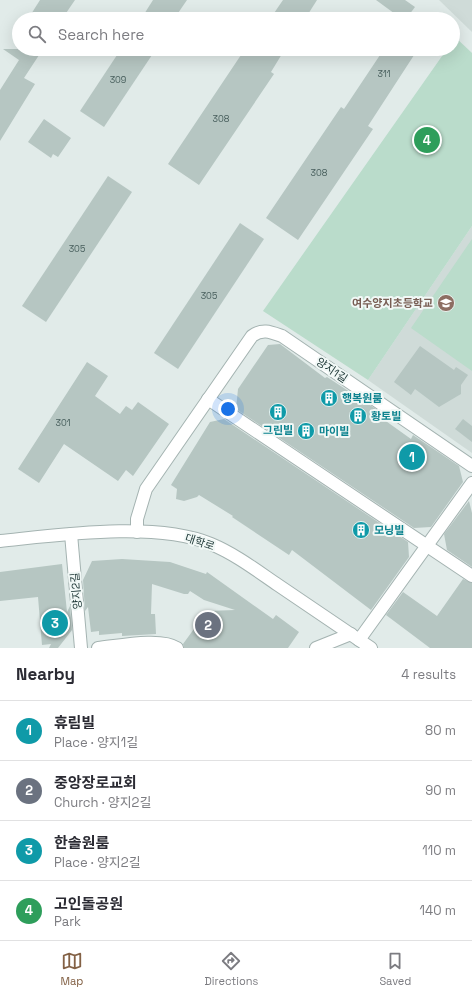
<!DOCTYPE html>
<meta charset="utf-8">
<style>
:root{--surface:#fff;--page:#f7f7f7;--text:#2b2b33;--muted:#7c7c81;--line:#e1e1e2;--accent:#836145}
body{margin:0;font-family:"Space Grotesk","Noto Sans KR",sans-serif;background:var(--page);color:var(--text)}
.you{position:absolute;left:228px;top:409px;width:14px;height:14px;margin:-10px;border:3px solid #fff;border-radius:50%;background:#1a73e8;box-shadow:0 0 0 6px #1a73e833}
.badge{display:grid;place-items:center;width:26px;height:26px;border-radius:50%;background:var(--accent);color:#fff;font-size:13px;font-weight:700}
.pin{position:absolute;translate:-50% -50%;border:2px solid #fff;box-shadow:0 1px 4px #0006}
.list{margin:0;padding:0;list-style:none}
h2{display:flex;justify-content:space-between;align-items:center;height:52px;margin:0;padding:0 16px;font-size:17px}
h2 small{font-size:13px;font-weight:400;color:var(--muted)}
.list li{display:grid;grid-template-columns:26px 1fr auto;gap:12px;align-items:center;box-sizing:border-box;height:60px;padding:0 16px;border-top:1px solid var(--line)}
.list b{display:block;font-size:15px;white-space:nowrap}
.list p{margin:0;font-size:13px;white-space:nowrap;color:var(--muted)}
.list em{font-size:13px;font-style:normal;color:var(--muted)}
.icon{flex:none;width:22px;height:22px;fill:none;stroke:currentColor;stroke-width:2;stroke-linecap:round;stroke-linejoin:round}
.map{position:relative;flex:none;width:472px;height:648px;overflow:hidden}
.search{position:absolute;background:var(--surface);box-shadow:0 4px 16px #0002;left:12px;right:12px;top:12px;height:44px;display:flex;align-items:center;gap:10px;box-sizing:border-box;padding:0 14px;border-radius:22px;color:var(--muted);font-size:15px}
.sheet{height:292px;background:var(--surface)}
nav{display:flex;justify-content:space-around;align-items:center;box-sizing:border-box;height:56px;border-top:1px solid var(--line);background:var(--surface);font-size:11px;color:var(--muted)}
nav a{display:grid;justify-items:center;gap:2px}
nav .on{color:var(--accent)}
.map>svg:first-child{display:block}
</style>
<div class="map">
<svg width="472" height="648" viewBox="0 0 472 648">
<rect width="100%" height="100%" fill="#e1ebe9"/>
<g fill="#cfdbd8">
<path d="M439,0H472V32Z"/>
<path d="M472,226V453L368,380Z"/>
</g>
<g fill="#badccb">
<path d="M455,37L472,53V226L368,380L263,311L447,49H453V40Z"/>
<path d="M472,239V371L411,328Z"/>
</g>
<g fill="#b6c6c2">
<path d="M40,0H75L62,19H28Z"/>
<path d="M153,0H187L174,19H141Z"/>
<path d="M283,0H317L305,19H270Z"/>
<path d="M376,0H405L415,7L406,19H402Z"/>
<path d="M3,49H43L24,78L35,84L0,141V90L19,60Z"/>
<path d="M121,49H156L104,127L80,111Z"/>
<path d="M245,49H285L271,72L274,74L199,185L168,164Z"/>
<path d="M384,49H418L368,126L373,129L298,240L266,218L341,107L344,109Z"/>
<path d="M44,119L71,138L58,157L53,154L51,158L28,142Z"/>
<path d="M108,176L132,192L46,322L22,306Z"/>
<path d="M240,223L264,239L178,369L154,353Z"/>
<path d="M280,344L325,378L327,377L379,411L376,414L411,439L413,435L459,466L463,482L431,527L414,528L236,409L238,389L268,345Z"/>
<path d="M420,346L454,370L456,367L468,375L461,385V394L439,407L415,389L411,395L394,382Z"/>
<path d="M87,362L108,376L95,396L120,414L126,406L132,410L138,402L169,424L133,476L126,470L118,481L64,444L39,483L18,469Z"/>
<path d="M224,419L408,542L409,557L371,610L292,550L289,555L232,517L233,516L199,495L197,497L184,501L176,499L177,489L171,485L210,422Z"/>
<path d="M463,419L472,426V442L455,429Z"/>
<path d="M469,501L472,513V567L447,550L444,534Z"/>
<path d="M122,559L170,562L206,574L207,572L273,619L276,615L299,632L288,648H184L183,644L207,611L235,610L204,600L190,591L188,594H184L152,584L151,614H155L156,634L122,636V633L99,635V631L91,632L88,607L85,611L83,580L92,561Z"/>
<path d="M62,564L67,612L70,606L72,630L58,648H49L51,644L42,645L38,597L0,601V572Z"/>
<path d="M463,579L472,583V648H430L386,615L403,592L437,616Z"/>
</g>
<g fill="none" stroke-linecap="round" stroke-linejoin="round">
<g stroke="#a4b3b1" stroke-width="14">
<g id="minor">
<path d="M208,399L472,576"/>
<path d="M137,532V519L146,489L252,336C263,328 271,332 282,336L472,466"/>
<path d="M71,534L81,648"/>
<path d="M0,541C59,535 156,521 211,544C235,554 256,570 278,585C309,606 340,627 371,648"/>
<path d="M359,640L472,483"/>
<path d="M98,648C118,646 161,637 177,648"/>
<path d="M316,648L351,634"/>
</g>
</g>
<use href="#minor" stroke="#fff" stroke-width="12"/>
</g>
<defs>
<g id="school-disc" transform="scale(0.9)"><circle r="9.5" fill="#8d6e63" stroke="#f1f8f6"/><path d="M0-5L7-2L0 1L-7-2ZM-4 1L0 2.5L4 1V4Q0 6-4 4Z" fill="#fff"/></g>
<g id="building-disc" transform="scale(0.9)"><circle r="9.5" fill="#0f9aa8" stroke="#f1f8f6"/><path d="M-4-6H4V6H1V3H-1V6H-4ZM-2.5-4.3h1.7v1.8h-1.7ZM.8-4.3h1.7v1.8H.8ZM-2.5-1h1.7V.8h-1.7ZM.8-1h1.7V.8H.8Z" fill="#fff"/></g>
</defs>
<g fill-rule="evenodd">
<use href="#school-disc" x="446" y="303"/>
<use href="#building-disc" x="329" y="398"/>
<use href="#building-disc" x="278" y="412"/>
<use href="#building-disc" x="358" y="416"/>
<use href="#building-disc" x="306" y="431"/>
<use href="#building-disc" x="361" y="530"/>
</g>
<g text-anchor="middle" stroke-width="4" stroke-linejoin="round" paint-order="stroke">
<g font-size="9" fill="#475e5c">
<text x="384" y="77">311</text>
<text x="118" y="83">309</text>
<text x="221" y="122">308</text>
<text x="319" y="176">308</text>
<text x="77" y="252">305</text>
<text x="209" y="299">305</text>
<text x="63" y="426">301</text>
</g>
<g font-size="11" font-weight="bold" fill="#785e54" stroke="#f1f8f6" text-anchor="end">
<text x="433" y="307">여수양지초등학교</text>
</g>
<g font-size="11" fill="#223b3a" stroke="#f1f8f6">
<text transform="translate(332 370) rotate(34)" y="4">양지1길</text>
<text transform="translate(200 542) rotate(18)" y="4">대학로</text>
<text transform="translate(76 591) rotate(-95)" y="4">양지2길</text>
</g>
<g font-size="11" font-weight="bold" fill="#0d838f" stroke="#f1f8f6" text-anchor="start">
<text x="342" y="402">행복원룸</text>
<text x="371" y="420">황토빌</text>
<text x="278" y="434" text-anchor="middle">그린빌</text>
<text x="319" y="435">마이빌</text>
<text x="374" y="534">모닝빌</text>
</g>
</g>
</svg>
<div class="you"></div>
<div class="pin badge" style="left:412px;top:457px;background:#0f9aa8">1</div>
<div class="pin badge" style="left:208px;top:625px;background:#6b7280">2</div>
<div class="pin badge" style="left:55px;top:623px;background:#0f9aa8">3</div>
<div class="pin badge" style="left:427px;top:140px;background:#2e9e5b">4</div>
<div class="search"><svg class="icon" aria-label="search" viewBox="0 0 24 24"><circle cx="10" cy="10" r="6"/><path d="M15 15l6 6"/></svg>Search here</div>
</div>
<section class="sheet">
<h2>Nearby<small>4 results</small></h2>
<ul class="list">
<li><span class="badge" style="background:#0f9aa8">1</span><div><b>휴림빌</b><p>Place · 양지1길</p></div><em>80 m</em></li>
<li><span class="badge" style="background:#6b7280">2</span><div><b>중앙장로교회</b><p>Church · 양지2길</p></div><em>90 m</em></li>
<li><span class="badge" style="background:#0f9aa8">3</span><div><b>한솔원룸</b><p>Place · 양지2길</p></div><em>110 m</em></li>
<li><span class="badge" style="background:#2e9e5b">4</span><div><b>고인돌공원</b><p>Park</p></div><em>140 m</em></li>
</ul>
</section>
<nav>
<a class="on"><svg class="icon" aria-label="map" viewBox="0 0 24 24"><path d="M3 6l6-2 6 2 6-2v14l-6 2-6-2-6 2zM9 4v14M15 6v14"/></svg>Map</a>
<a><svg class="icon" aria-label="directions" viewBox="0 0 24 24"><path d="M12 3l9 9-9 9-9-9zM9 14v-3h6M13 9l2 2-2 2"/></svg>Directions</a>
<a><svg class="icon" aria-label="saved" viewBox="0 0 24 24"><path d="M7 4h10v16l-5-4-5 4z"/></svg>Saved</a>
</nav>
